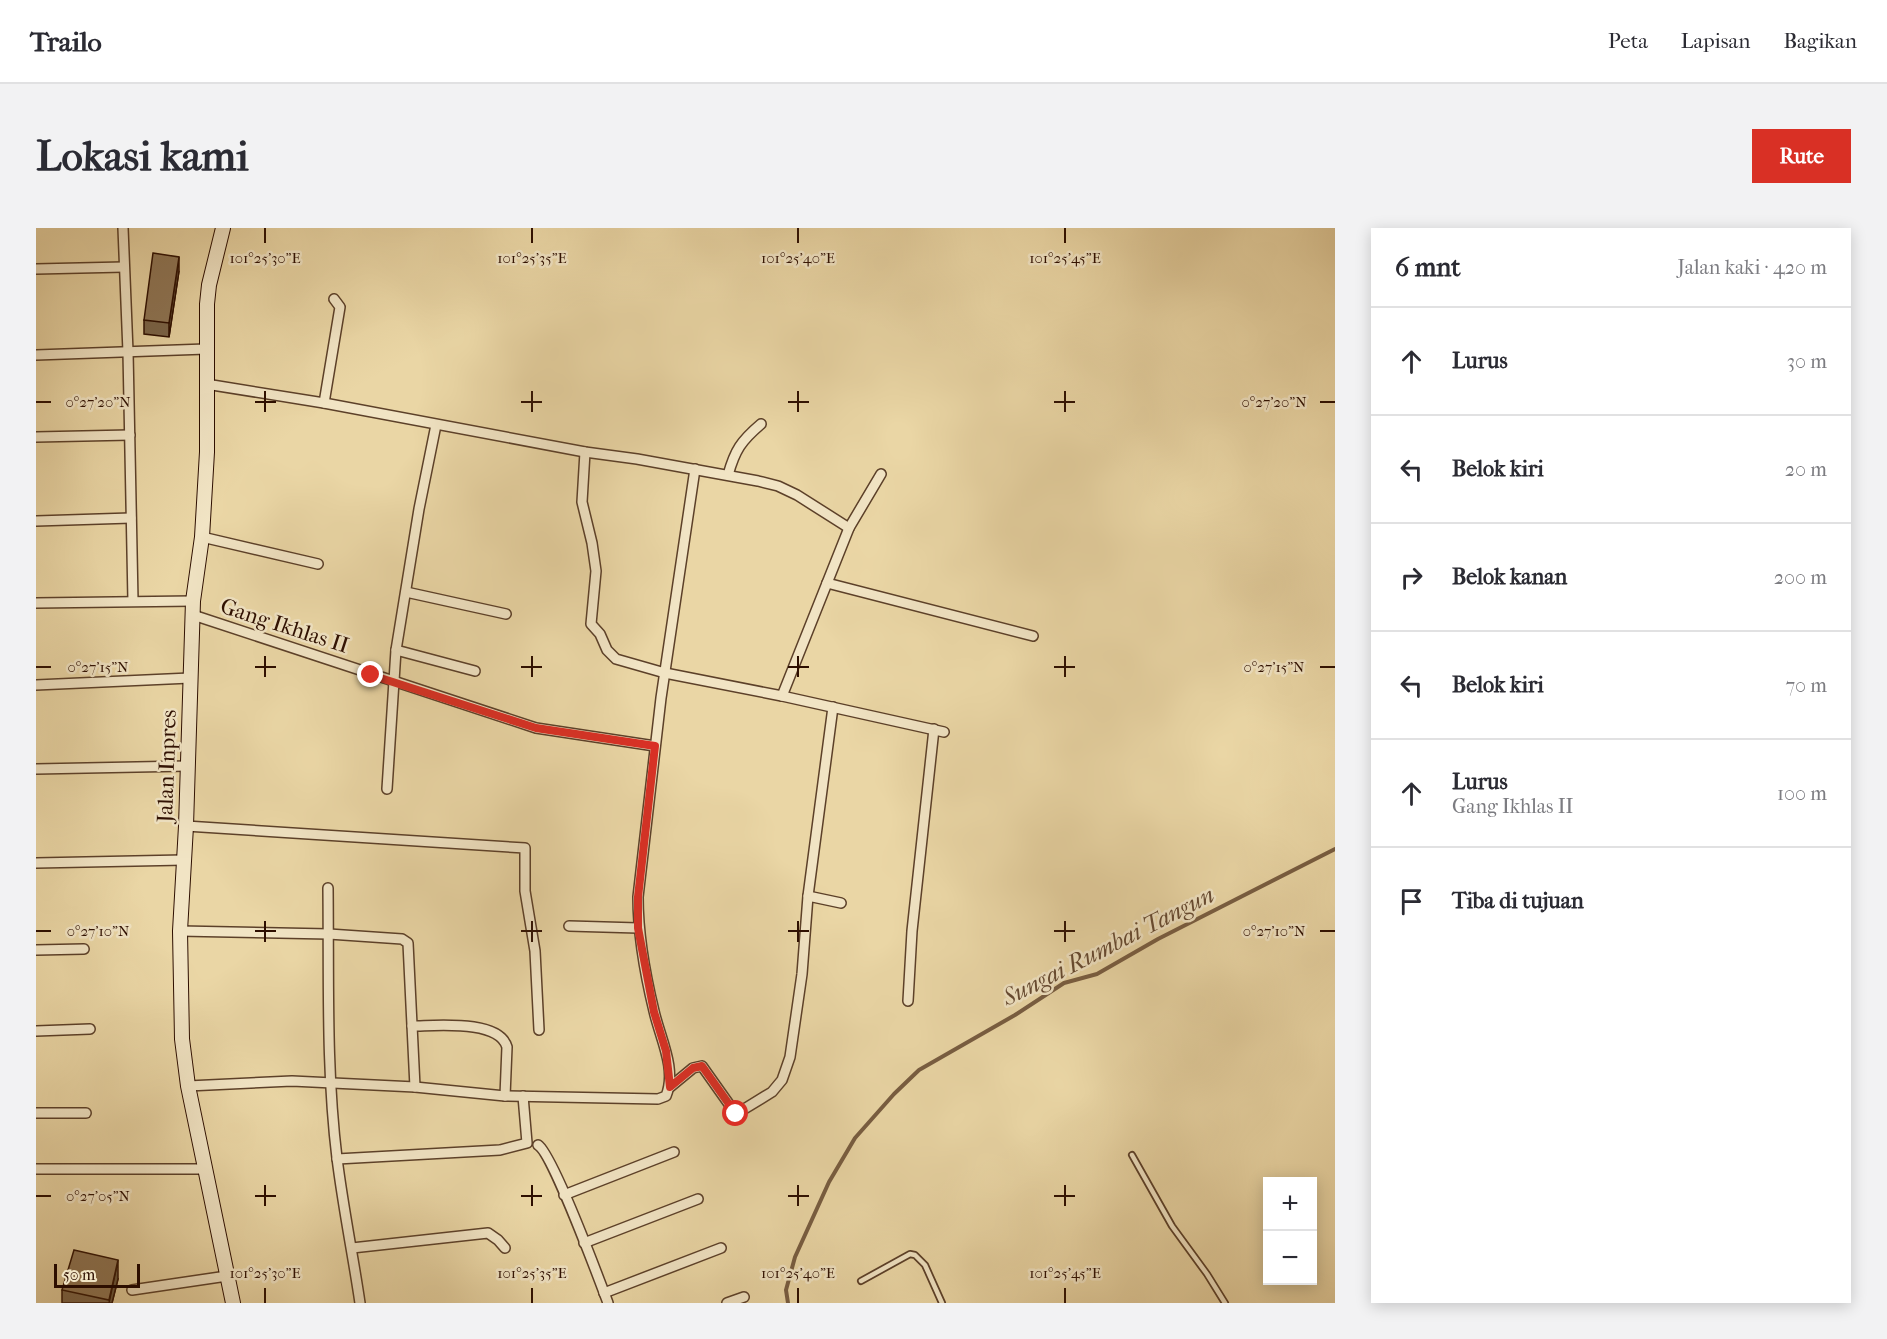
<!DOCTYPE html>
<html lang="id">
<meta charset="utf-8">
<style>
:root{--surface:#fff;--page:#f2f2f3;--text:#2b2b33;--muted:#7c7c81;--line:#e1e1e2;--accent:#d93025}
body{margin:0;font-family:"IM FELL French Canon",serif;background:var(--page);color:var(--text)}
.controls{position:absolute;right:18px;bottom:18px;display:grid;overflow:hidden;border-radius:0px;box-shadow:0 3px 15px #0003}
.controls button{width:54px;height:54px;display:grid;place-items:center;padding:0;border:0;border-bottom:2px solid var(--line);background:var(--surface);color:var(--text);font:30px sans-serif}
.scale{position:absolute;left:18px;bottom:15px;width:86px;box-sizing:border-box;padding-left:6px;border:3px solid #2d0e00;border-top:0;font-size:16px;line-height:21px;white-space:nowrap;color:#2d0e00;-webkit-text-stroke:4px #f1e4c4;paint-order:stroke}
.stop{position:absolute;width:18px;height:18px;margin:-14px;border:4px solid #d93025;border-radius:50%;background:#fff}
.stop.end{background:#d93025;border-color:#fff;box-shadow:0 2px 6px #0008}
.list{margin:0;padding:0;list-style:none}
h2{display:flex;justify-content:space-between;align-items:center;height:78px;margin:0;padding:0 24px;font-size:26px}
h2 small{font-size:20px;font-weight:400;color:var(--muted)}
.list li{display:grid;grid-template-columns:39px 1fr auto;gap:18px;align-items:center;box-sizing:border-box;height:108px;padding:0 24px;border-top:2px solid var(--line)}
.list b{display:block;font-size:22px;white-space:nowrap}
.list p{margin:0;font-size:20px;white-space:nowrap;color:var(--muted)}
.list em{font-size:20px;font-style:normal;color:var(--muted)}
.icon{flex:none;width:33px;height:33px;fill:none;stroke:currentColor;stroke-width:2;stroke-linecap:round;stroke-linejoin:round}
.map{position:relative;flex:none;width:1299px;height:1075px;overflow:hidden;border-radius:0px}
header{display:flex;align-items:center;gap:36px;box-sizing:border-box;height:84px;padding:0 30px;background:var(--surface);border-bottom:2px solid var(--line)}
header strong{font-size:28px}
nav{display:flex;gap:33px;margin-inline-start:auto;font-size:21px}
.intro{display:flex;align-items:center;justify-content:space-between;box-sizing:border-box;height:144px;padding:0 36px}
h1{margin:0;font-size:42px}
.button{padding:15px 27px;border-radius:0px;background:var(--accent);color:#fff;font-size:21px;font-weight:700}
main{display:flex;gap:36px;padding:0 36px}
aside{flex:1;background:var(--surface);border-radius:0px;box-shadow:0 3px 15px #0003}
.map>svg:first-child{display:block}
</style>
<header>
<strong>Trailo</strong>
<nav><a>Peta</a><a>Lapisan</a><a>Bagikan</a></nav>
</header>
<div class="intro"><h1>Lokasi kami</h1><a class="button">Rute</a></div>
<main>
<div class="map">
<svg width="1299" height="1075" viewBox="0 0 1299 1075">
<rect width="100%" height="100%" fill="#ead6a5"/>
<filter id="stains"><feTurbulence type="fractalNoise" baseFrequency=".00333" numOctaves="4"/><feColorMatrix values="0 0 0 0 .2 0 0 0 0 .09 0 0 0 0 .02 0 0 0 .5 -.17"/></filter>
<radialGradient id="worn" r=".72"><stop offset=".6" stop-color="#630" stop-opacity="0"/><stop offset="1" stop-color="#630" stop-opacity=".3"/></radialGradient>
<g fill="none" stroke-linecap="round" stroke-linejoin="round">
<path stroke="#785d41" stroke-width="4" d="M752,1075L750,1062L759,1029L793,954L819,910L858,866L883,842L979,787L1028,755L1061,746L1122,711L1299,621"/>
<g stroke="#5c4029" stroke-width="8">
<g id="lane">
<path d="M1096,927L1136,998L1171,1046L1189,1075"/>
<path d="M825,1053L874,1026L879,1027L889,1037L906,1075"/>
</g>
</g>
<g stroke="#5c4029" stroke-width="12">
<g id="street">
<path d="M87,0L92,124L97,373"/>
<path d="M0,41L88,39"/>
<path d="M0,127L170,121"/>
<path d="M170,156L288,175L549,224L601,231L722,253L742,258L761,267L813,300"/>
<path d="M288,175L304,79L298,71"/>
<path d="M0,209L94,207"/>
<path d="M549,224L546,274L556,315L560,343L555,396L564,406L571,422L580,431L629,445L746,468L908,504"/>
<path d="M692,247C699,222 705,213 725,196"/>
<path d="M0,293L95,290"/>
<path d="M166,309L282,336"/>
<path d="M791,355L997,408"/>
<path d="M370,364L470,386"/>
<path d="M0,375L157,373"/>
<path d="M157,387L500,500L619,518"/>
<path d="M360,422L439,443"/>
<path d="M0,457L154,450"/>
<path d="M746,468L813,300L845,246"/>
<path d="M0,541L151,538"/>
<path d="M351,561L360,422L383,281L400,197"/>
<path d="M150,598L489,620V663L499,723L503,802"/>
<path d="M0,635L148,632"/>
<path d="M292,660C293,750 290,841 301,930C307,979 317,1027 324,1075"/>
<path d="M772,668L805,675"/>
<path d="M533,698L602,700"/>
<path d="M144,703L293,706L366,711L372,715L379,859"/>
<path d="M0,722L48,721"/>
<path d="M872,773L876,703L898,501"/>
<path d="M376,798C399,798 463,791 471,819L469,868"/>
<path d="M0,803L54,801"/>
<path d="M152,858L256,853L379,859L469,868L622,871L630,868C641,841 624,810 618,783C609,746 602,708 602,669L625,470L659,241"/>
<path d="M634,859L657,840L666,838L700,886L736,864L746,852L754,829L766,746L772,668L797,479"/>
<path d="M0,885H50"/>
<path d="M502,917C516,925 563,1051 572,1075"/>
<path d="M301,931L464,922L491,915L487,868"/>
<path d="M0,941H169"/>
<path d="M528,967L638,924"/>
<path d="M548,1015L662,971"/>
<path d="M316,1020L452,1005L462,1012L469,1020"/>
<path d="M96,1062L191,1048"/>
<path d="M568,1065L685,1020"/>
<path d="M691,1075L708,1069"/>
</g>
</g>
<g stroke="#2d0e00" stroke-width="16">
<path id="secondary" d="M187,0L173,57L171,76V224L166,309L157,373L150,598L144,703L146,811L152,858L197,1075"/>
</g>
<use href="#lane" stroke="#f1e4c4" stroke-width="4.5"/>
<use href="#street" stroke="#f1e4c4" stroke-width="9"/>
<use href="#secondary" stroke="#f1e4c4" stroke-width="14"/>
</g>
<g fill="#7b654a" stroke="#2d0e00" stroke-width="1.5">
<path d="M143,43L133,109L108,106V92Z"/>
<path d="M82,1051L76,1075H26V1062Z"/>
</g>
<g fill="#64533c" stroke="#2d0e00" stroke-width="1.5">
<path d="M143,29V43L133,109V95Z"/>
<path d="M82,1032V1051L76,1075H73Z"/>
</g>
<g fill="#8f7656" stroke="#2d0e00" stroke-width="1.5">
<path d="M117,25L143,29L133,95L108,92Z"/>
<path d="M38,1022L82,1032L73,1072L26,1062Z"/>
</g>
<g fill="none" stroke-linecap="round" stroke-linejoin="round">
<path stroke="#d93025" stroke-width="8" d="M335,447L500,500L619,518L602,669V700L618,784L630,823L634,859L657,840L666,838L700,886"/>
</g>
<path fill="none" stroke="#2d0e00" stroke-width="2" d="M229,0V15M496,0V15M762,0V15M1029,0V15M229,163V184M496,163V184M762,163V184M1029,163V184M0,174H15M219,174H240M485,174H506M752,174H773M1018,174H1039M1284,174H1299M229,428V449M496,428V449M762,428V449M1029,428V449M0,439H15M219,439H240M485,439H506M752,439H773M1018,439H1039M1284,439H1299M229,693V714M496,693V714M762,693V714M1029,693V714M0,703H15M219,703H240M485,703H506M752,703H773M1018,703H1039M1284,703H1299M229,957V978M496,957V978M762,957V978M1029,957V978M0,968H15M219,968H240M485,968H506M752,968H773M1018,968H1039M229,1060V1075M496,1060V1075M762,1060V1075M1029,1060V1075"/>
<g text-anchor="middle" stroke-width="5" stroke-linejoin="round" paint-order="stroke">
<g font-size="22" fill="#2d0e00" stroke="#f1e4c4">
<text transform="translate(249 397) rotate(18)" y="8">Gang Ikhlas II</text>
<text transform="translate(130 538) rotate(-88)" y="8">Jalan Inpres</text>
</g>
<g font-size="24" font-style="italic" fill="#654931" stroke="#f1e4c4">
<text transform="translate(1072 718) rotate(-27)" y="8">Sungai Rumbai Tangun</text>
</g>
</g>
<g font-size="15" text-anchor="middle" fill="#2d0e00" stroke="#f1e4c4" stroke-width="5" stroke-linejoin="round" paint-order="stroke">
<text x="229" y="35">101°25'30"E</text>
<text x="496" y="35">101°25'35"E</text>
<text x="762" y="35">101°25'40"E</text>
<text x="1029" y="35">101°25'45"E</text>
<text x="62" y="179">0°27'20"N</text>
<text x="1238" y="179">0°27'20"N</text>
<text x="62" y="444">0°27'15"N</text>
<text x="1238" y="444">0°27'15"N</text>
<text x="62" y="708">0°27'10"N</text>
<text x="1238" y="708">0°27'10"N</text>
<text x="62" y="973">0°27'05"N</text>
<text x="229" y="1050">101°25'30"E</text>
<text x="496" y="1050">101°25'35"E</text>
<text x="762" y="1050">101°25'40"E</text>
<text x="1029" y="1050">101°25'45"E</text>
</g>
<rect width="100%" height="100%" filter="url(#stains)"/>
<rect width="100%" height="100%" fill="url(#worn)"/>
</svg>
<div class="controls">
<button>+</button>
<button>−</button>
</div>
<div class="scale">50 m</div>
<div class="stop" style="left:700px;top:886px"></div>
<div class="stop end" style="left:335px;top:447px"></div>
</div>
<aside>
<h2>6 mnt<small>Jalan kaki · 420 m</small></h2>
<ul class="list">
<li><svg class="icon" aria-label="ahead" viewBox="0 0 24 24"><path d="M12 20V5M6 11l6-6 6 6"/></svg><div><b>Lurus</b></div><em>30 m</em></li>
<li><svg class="icon" aria-label="left" viewBox="0 0 24 24"><path d="M17 20v-9H6M10 6l-5 5 5 5"/></svg><div><b>Belok kiri</b></div><em>20 m</em></li>
<li><svg class="icon" aria-label="right" viewBox="0 0 24 24"><path d="M7 20v-9h11M14 6l5 5-5 5"/></svg><div><b>Belok kanan</b></div><em>200 m</em></li>
<li><svg class="icon" aria-label="left" viewBox="0 0 24 24"><path d="M17 20v-9H6M10 6l-5 5 5 5"/></svg><div><b>Belok kiri</b></div><em>70 m</em></li>
<li><svg class="icon" aria-label="ahead" viewBox="0 0 24 24"><path d="M12 20V5M6 11l6-6 6 6"/></svg><div><b>Lurus</b><p>Gang Ikhlas II</p></div><em>100 m</em></li>
<li><svg class="icon" aria-label="arrive" viewBox="0 0 24 24"><path d="M6 21V4h12l-3 4 3 4H6"/></svg><div><b>Tiba di tujuan</b></div></li>
</ul>
</aside>
</main>
